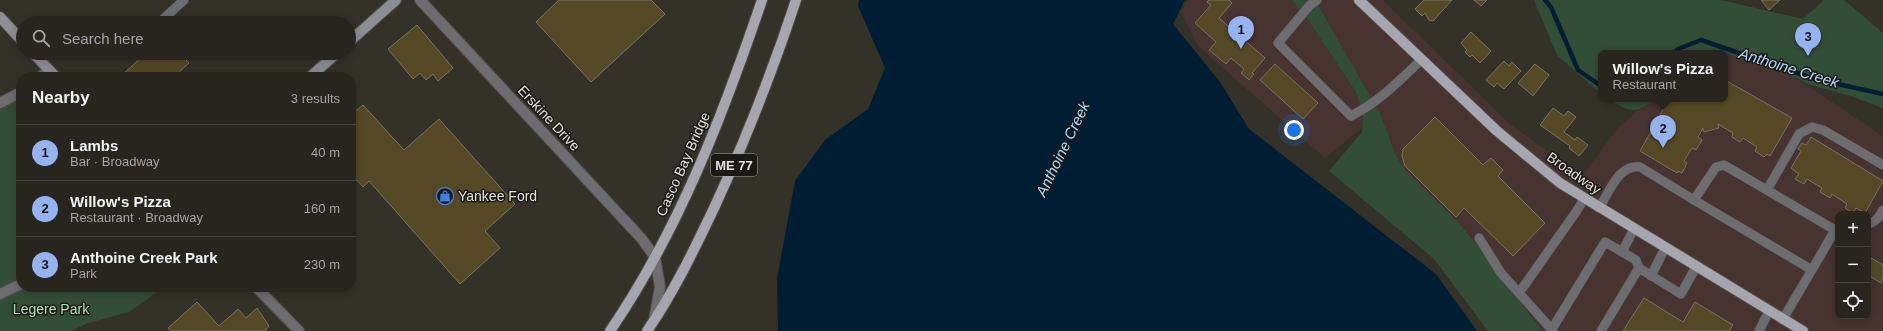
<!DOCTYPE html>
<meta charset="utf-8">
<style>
:root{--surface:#27251e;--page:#33312b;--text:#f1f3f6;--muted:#a4a5a4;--line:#43423c;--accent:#95b2f1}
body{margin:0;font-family:Arial,sans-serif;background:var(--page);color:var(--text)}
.controls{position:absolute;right:12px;bottom:12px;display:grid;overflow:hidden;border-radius:8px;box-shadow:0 2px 10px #0003}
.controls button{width:36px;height:36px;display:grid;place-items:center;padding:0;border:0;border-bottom:1px solid var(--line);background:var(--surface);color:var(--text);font:20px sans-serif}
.you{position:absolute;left:1294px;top:130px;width:14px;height:14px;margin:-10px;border:3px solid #fff;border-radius:50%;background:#1a73e8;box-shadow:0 0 0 6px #1a73e833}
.badge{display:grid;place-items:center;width:26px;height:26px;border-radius:50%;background:var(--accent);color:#111;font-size:13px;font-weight:700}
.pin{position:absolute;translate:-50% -33px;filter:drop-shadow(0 1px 2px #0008)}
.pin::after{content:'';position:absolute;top:21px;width:14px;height:12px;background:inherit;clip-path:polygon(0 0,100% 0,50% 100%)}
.popup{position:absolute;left:1598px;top:50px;width:130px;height:52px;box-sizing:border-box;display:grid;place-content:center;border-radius:8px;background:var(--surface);filter:drop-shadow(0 1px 3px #0005);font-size:13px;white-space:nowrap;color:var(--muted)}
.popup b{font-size:15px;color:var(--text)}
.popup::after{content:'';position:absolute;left:50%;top:100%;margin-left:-8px;border:8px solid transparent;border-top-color:var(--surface)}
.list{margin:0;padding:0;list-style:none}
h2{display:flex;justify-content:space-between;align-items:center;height:52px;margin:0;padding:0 16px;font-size:17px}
h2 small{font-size:13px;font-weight:400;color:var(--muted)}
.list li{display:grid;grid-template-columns:26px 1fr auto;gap:12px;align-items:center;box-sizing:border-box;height:56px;padding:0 16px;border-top:1px solid var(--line)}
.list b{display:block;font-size:15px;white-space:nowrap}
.list p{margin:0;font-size:13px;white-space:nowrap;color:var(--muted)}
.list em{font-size:13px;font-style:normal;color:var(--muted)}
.icon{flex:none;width:22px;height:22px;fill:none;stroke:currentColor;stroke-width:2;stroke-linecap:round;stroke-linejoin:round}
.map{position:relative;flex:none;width:1883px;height:331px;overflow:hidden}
.search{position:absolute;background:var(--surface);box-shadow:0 2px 10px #0003;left:16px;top:16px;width:340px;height:44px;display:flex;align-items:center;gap:10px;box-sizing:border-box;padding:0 14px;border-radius:22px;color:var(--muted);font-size:15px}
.panel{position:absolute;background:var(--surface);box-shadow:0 2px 10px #0003;left:16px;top:72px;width:340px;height:220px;border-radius:16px}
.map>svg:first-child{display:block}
</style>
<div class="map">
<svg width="1883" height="331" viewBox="0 0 1883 331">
<rect width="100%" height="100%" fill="#343128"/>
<path fill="#473330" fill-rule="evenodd" d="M1188,0H1383L1511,125L1582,176L1618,128L1638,110L1645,107L1654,99H1725V53H1697L1704,50H1719L1736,57L1755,58L1778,66L1883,136V331H1542L1490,261L1459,223L1409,174L1401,164L1395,153L1380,113L1325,158L1198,46L1181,12ZM1838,214H1868V316H1838Z"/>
<g fill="#334e37">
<path d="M1292,0H1315L1380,113L1395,153L1401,164L1409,174L1459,223L1490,261L1542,331H1488L1434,259L1329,171L1362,132L1363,115L1356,92L1309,21Z"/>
<path d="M1534,0H1721L1803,19L1824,0H1844L1883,33V108L1851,96L1807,84L1771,63L1755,58L1736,57L1719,50H1704L1696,53H1601V94L1557,55Z"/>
<path d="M21,92V287H164L129,312L88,323L71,331H0V103Z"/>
<path d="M1609,99H1654C1636,116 1628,111 1609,99Z"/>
</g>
<path fill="#001e33" d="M859,0H1185L1173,24L1220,82L1249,129L1436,274L1477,331H778L777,278L795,181L825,140L868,109L885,68L858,6Z"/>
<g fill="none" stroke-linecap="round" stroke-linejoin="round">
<g stroke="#001e33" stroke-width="4.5">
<path d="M1545,0L1551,7L1578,70L1601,86"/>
<path d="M1674,53L1678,49L1701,40L1815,79L1883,94"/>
</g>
</g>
<g fill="#554925" stroke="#767368">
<path d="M559,0H651L665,14L591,82L536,22Z"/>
<path d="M1209,0H1229L1232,3L1219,18L1265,58L1252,73L1254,74L1249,80L1241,73L1244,69L1231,58L1226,64L1209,50L1216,42L1195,23L1211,5L1207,2Z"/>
<path d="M1424,0H1452L1433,21L1429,20L1425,13L1422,16L1415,9Z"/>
<path d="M1474,0H1487L1481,6Z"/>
<path d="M1761,0H1780L1769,10Z"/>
<path d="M417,25L453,68L438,81L433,74L426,80L420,73L413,79L388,49Z"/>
<path d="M1471,32L1491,51L1480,63L1472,55L1470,57L1465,52L1467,50L1461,43Z"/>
<path d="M146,53H179L189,63L176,75L178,77H122L121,76Z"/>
<path d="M1504,61L1509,66L1512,62L1521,71L1504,89L1497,83L1494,87L1486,80Z"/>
<path d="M1275,64L1318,103L1303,119L1260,80Z"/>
<path d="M1535,64L1549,75L1533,96L1518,83Z"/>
<path d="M1725,80L1792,118L1770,156L1767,154L1764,157L1755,151L1757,147L1743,138L1740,142L1732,137L1733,133L1718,124L1719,128L1704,132L1703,128L1698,137L1702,140L1696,150L1692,148L1684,161L1687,163L1682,173L1678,171L1677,173L1640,151L1669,99H1725Z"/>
<path d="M363,105L404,150L439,119L515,204L485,231L500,248L460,284L369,181L363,187L351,174V115Z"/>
<path d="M1553,108L1564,116L1568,111L1576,117L1564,132L1575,140L1577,137L1588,145L1579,156L1569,148L1570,146L1540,125Z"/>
<path d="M1435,117L1483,165L1491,158L1503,170L1498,176L1545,223L1513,256L1464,208L1456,217L1405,166L1402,156L1403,149Z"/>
<path d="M1811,137L1883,181L1865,213L1856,208L1853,213L1845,208L1847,204L1832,194L1830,198L1820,192L1822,188L1807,179L1804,184L1795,179L1799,174L1791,168L1801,151L1798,149L1802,143L1806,145Z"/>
<path d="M1868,256L1883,265V278L1881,283L1868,275Z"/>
<path d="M1644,298L1683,322L1695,302L1733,325L1729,331H1623Z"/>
<path d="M197,302L219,326L238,309L246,318L257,308L269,326L265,331H171L168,328Z"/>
</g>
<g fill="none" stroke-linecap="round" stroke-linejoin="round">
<g stroke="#504d45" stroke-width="10">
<g id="lane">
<path d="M1317,0L1310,5L1278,43L1351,116C1380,101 1398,82 1421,60"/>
<path d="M160,22L184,0"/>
<path d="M1767,190L1799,134L1812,127L1823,130L1883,165"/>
<path d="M1599,208C1609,193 1618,164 1640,167L1694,200"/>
<path d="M1868,224C1876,222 1879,217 1883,210"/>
<path d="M1479,238L1501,273L1519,293"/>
<path d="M1622,252L1634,229"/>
<path d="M1651,276L1665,248"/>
<path d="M1783,319C1800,290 1818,260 1835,230L1724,165L1716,167L1694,200L1812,270"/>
<path d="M1552,329L1605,242L1636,260L1639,268"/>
<path d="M1553,331L1519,293L1576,212L1584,199"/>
<path d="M1601,331L1639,268L1681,294L1696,267"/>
<path d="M1759,331L1769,311"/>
</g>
</g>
<g stroke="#504d45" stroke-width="12">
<g id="street">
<path d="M420,0L641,238L655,257L660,287L654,320"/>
<path d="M40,77L49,70"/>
<path d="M0,103L21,92"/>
<path d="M256,287L299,331"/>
<path d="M0,294L21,284"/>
</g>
</g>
<g stroke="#504d45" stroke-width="12">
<g id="secondary">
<path d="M0,17L23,42"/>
<path d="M349,42L396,0"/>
<path d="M33,53L56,77"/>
<path d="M310,77L337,53"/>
</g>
</g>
<g stroke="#504d45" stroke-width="12">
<g id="primary">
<path d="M1359,0L1497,131L1560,183L1803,331"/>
<path d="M610,331C679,230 723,115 762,0"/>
<path d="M647,331C674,292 695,248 715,206C746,139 773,70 796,0"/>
</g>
</g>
<use href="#lane" stroke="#6c6c71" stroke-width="9"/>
<use href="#street" stroke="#6c6c71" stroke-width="10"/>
<use href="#secondary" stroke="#8d8d94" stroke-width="10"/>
<use href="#primary" stroke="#a6a6b0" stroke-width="10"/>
</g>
<defs>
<g id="shop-ring" transform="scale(0.9)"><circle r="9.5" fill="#1a1915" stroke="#3f7fe0" stroke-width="1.5"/><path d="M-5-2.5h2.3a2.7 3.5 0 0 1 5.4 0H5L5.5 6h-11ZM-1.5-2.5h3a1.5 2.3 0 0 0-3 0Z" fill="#3f7fe0"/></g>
</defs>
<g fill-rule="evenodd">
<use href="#shop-ring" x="445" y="196"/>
</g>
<g text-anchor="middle" stroke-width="3" stroke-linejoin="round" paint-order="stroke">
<rect fill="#1a1915" stroke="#a7a6a0" stroke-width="1" x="711" y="154" width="46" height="22" rx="3"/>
<g font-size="13" font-weight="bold" fill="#e4e2dc">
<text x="734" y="170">ME 77</text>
</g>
<g font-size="14" fill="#e4e2dc" stroke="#1a1915">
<text transform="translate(549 118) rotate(47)" y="5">Erskine Drive</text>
<text transform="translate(683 164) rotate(-66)" y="5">Casco Bay Bridge</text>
<text transform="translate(1574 173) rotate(35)" y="5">Broadway</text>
</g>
<g font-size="14" fill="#e4e2dc" stroke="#1a1915" text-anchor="start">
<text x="458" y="201">Yankee Ford</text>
</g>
<g font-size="14" fill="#abe2b3" stroke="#1a1915">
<text x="51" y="314">Legere Park</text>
</g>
<g font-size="15" font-style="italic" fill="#aedafe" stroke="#1a1915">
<text transform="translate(1789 68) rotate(17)" y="5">Anthoine Creek</text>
<text transform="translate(1063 149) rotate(-64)" y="5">Anthoine Creek</text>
</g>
</g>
</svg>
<div class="controls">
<button>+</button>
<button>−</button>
<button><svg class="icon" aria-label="locate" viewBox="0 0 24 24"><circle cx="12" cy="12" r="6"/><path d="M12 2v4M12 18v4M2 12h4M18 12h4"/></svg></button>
</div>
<div class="you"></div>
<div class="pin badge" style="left:1241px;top:49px">1</div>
<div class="pin badge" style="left:1663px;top:148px">2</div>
<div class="popup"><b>Willow's Pizza</b>Restaurant</div>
<div class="pin badge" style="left:1808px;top:56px">3</div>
<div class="search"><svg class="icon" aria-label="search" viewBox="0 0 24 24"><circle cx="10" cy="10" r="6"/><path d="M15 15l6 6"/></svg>Search here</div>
<section class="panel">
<h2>Nearby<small>3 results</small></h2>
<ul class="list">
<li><span class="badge">1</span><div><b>Lambs</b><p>Bar · Broadway</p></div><em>40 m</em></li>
<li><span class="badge">2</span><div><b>Willow's Pizza</b><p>Restaurant · Broadway</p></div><em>160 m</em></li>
<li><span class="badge">3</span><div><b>Anthoine Creek Park</b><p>Park</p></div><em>230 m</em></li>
</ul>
</section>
</div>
